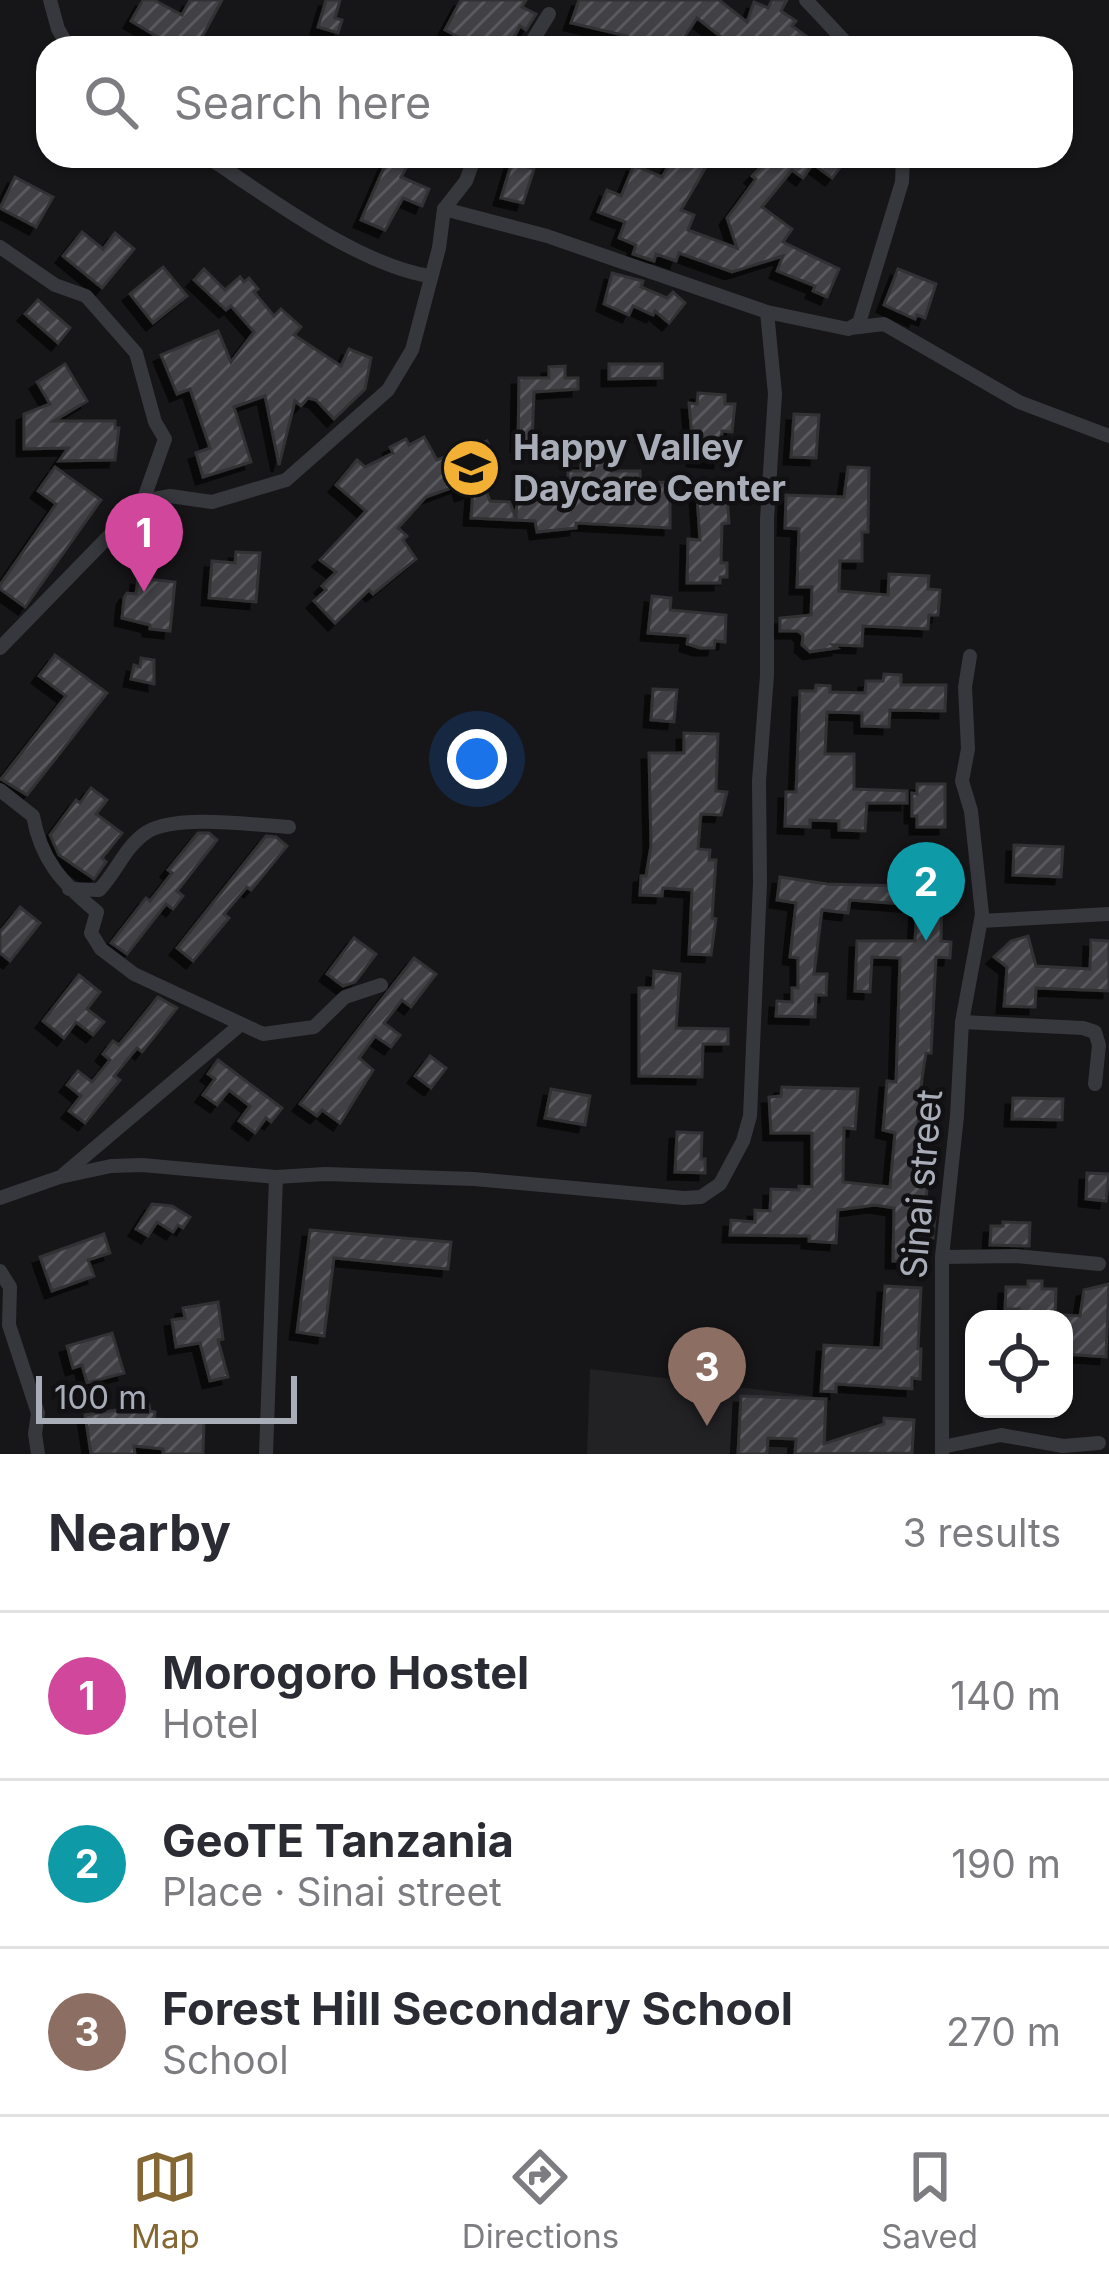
<!DOCTYPE html>
<meta charset="utf-8">
<style>
:root{--surface:#fff;--page:#f2f2f3;--text:#2b2b33;--muted:#7c7c81;--line:#e1e1e2;--accent:#856733}
body{margin:0;font-family:Inter,sans-serif;background:var(--page);color:var(--text)}
.controls{position:absolute;right:36px;bottom:36px;display:grid;overflow:hidden;border-radius:24px;box-shadow:0 3px 9px #0004}
.controls button{width:108px;height:108px;display:grid;place-items:center;padding:0;border:0;border-bottom:3px solid var(--line);background:var(--surface);color:var(--text);font:60px sans-serif}
.scale{position:absolute;left:36px;bottom:30px;width:261px;box-sizing:border-box;padding-left:12px;border:6px solid #a8adb8;border-top:0;font-size:33px;line-height:42px;white-space:nowrap;color:#a8adb8;-webkit-text-stroke:9px #111113;paint-order:stroke}
.you{position:absolute;left:477px;top:759px;width:42px;height:42px;margin:-30px;border:9px solid #fff;border-radius:50%;background:#1a73e8;box-shadow:0 0 0 18px #1a73e833}
.badge{display:grid;place-items:center;width:78px;height:78px;border-radius:50%;background:var(--accent);color:#fff;font-size:39px;font-weight:700}
.pin{position:absolute;translate:-50% -99px;filter:drop-shadow(0 3px 6px #0008)}
.pin::after{content:'';position:absolute;top:63px;width:42px;height:36px;background:inherit;clip-path:polygon(0 0,100% 0,50% 100%)}
.list{margin:0;padding:0;list-style:none}
h2{display:flex;justify-content:space-between;align-items:center;height:156px;margin:0;padding:0 48px;font-size:51px}
h2 small{font-size:39px;font-weight:400;color:var(--muted)}
.list li{display:grid;grid-template-columns:78px 1fr auto;gap:36px;align-items:center;box-sizing:border-box;height:168px;padding:0 48px;border-top:3px solid var(--line)}
.list b{display:block;font-size:45px;white-space:nowrap}
.list p{margin:0;font-size:39px;white-space:nowrap;color:var(--muted)}
.list em{font-size:39px;font-style:normal;color:var(--muted)}
.icon{flex:none;width:66px;height:66px;fill:none;stroke:currentColor;stroke-width:2;stroke-linecap:round;stroke-linejoin:round}
.map{position:relative;flex:none;width:1109px;height:1454px;overflow:hidden}
.search{position:absolute;background:var(--surface);box-shadow:0 3px 9px #0004;left:36px;right:36px;top:36px;height:132px;display:flex;align-items:center;gap:30px;box-sizing:border-box;padding:0 42px;border-radius:36px;color:var(--muted);font-size:45px}
.sheet{height:660px;background:var(--surface)}
nav{display:flex;justify-content:space-around;align-items:center;box-sizing:border-box;height:168px;border-top:3px solid var(--line);background:var(--surface);font-size:33px;color:var(--muted)}
nav a{display:grid;justify-items:center;gap:6px}
nav .on{color:var(--accent)}
.map>svg:first-child{display:block}
</style>
<div class="map">
<svg width="1109" height="1454" viewBox="0 0 1109 1454">
<defs>
<pattern id="building-hatch" width="6" height="6" patternUnits="userSpaceOnUse" patternTransform="scale(3)"><rect width="6" height="6" fill="#404145"/><path d="M-1 1l2-2M0 6l6-6M5 7l2-2" fill="none" stroke="#595a5e"/></pattern>
<filter id="shadow"><feDropShadow dx="-7" dy="7" stdDeviation="0" flood-color="#0009"/></filter>
</defs>
<rect width="100%" height="100%" fill="#161618"/>
<path fill="#222225" d="M590,1369L827,1398L826,1454H587Z"/>
<g fill="url(#building-hatch)" stroke="#303034" stroke-width="3" filter="url(#shadow)">
<path d="M143,0H154L182,15L190,0H222L196,48H176L131,21Z"/>
<path d="M326,0H340L335,18L342,20L338,33L318,27Z"/>
<path d="M461,0H526L522,7L536,14L526,30L520,26L508,48H460L464,40L445,30Z"/>
<path d="M579,0H719L747,22L754,2L768,8L772,0H787L781,11L796,21L792,26L823,48H735L697,18L677,48H623L627,36L571,23Z"/>
<path d="M389,156H413L401,177L429,189L422,206L403,198L385,230L361,220Z"/>
<path d="M674,156H690L707,165L681,210L694,215L688,230L737,248L727,218L756,179L752,176L771,156H849L832,178L813,164L803,178L792,170L762,207L792,229L783,242L839,269L827,297L813,291L815,286L777,271L783,256L732,272L679,253L676,261L656,254L654,261L633,254L636,245L619,238L625,222L598,212L607,190L621,196L634,165L662,177Z"/>
<path d="M512,162L534,169L523,203L501,198Z"/>
<path d="M15,177L53,197L36,227L0,208Z"/>
<path d="M82,232L103,249L115,233L134,249L102,288L63,256Z"/>
<path d="M163,267L187,296L153,323L130,294Z"/>
<path d="M204,269L225,290L240,277L244,282L249,278L258,289L254,292L274,316L281,309L301,327L294,335L341,366L349,349L371,358L365,389L334,419L316,400L308,398L301,406L295,401L279,465L265,396L234,407L251,462L203,477L196,453L210,448L190,389L177,394L161,355L218,331L231,362L254,332L231,306L226,310L194,280Z"/>
<path d="M898,269L936,284L925,318L917,315L915,319L884,305Z"/>
<path d="M612,273L643,281L641,287L667,298L673,292L685,303L669,323L655,311L653,315L633,306L629,315L604,304Z"/>
<path d="M38,300L70,328L58,343L25,314Z"/>
<path d="M65,364L87,401L54,421H115V428H119L115,460L59,461L68,448L24,449V414L50,404L37,382Z"/>
<path d="M609,364H662V378L609,379Z"/>
<path d="M565,366V378H578V389L534,392L532,445H518L519,378H549V367Z"/>
<path d="M698,393L725,395V404H735L732,432L722,431L720,461L694,459L689,403L697,404Z"/>
<path d="M794,414L819,415L816,458L791,457Z"/>
<path d="M424,437L437,460L487,441L497,466L479,473L490,501L510,502L516,519L517,494L568,490V471H581V462H612V471H640V483L670,482V528L576,523V528L537,532L535,521L471,518L473,490L462,494L459,485L426,497L398,528L407,536L403,540L416,559L373,594L369,590L335,623L314,601L326,590L322,586L336,572L320,560L366,511L336,485L357,460L365,467L393,453L390,447L406,439L409,445Z"/>
<path d="M55,467L101,500L25,607L0,589V585L56,504L38,491Z"/>
<path d="M848,467L869,468L868,532H862V561H840L839,591L888,595L889,574L929,576L928,589L940,590L938,615H929L928,629L863,626L862,646L833,645L837,648L810,652L802,645L803,635L798,631H780V618L811,615L812,587H797L799,529L785,528L786,495L844,497Z"/>
<path d="M696,482H726L729,523L722,524L721,563H727V577H720V583H687L688,539L700,540Z"/>
<path d="M236,552L260,553L256,602L209,598L212,561L235,563Z"/>
<path d="M138,578L175,582L170,631L150,629V625L122,618L124,598L127,593L136,594Z"/>
<path d="M652,596L671,598L670,610L726,615L725,642L715,641L714,648H700L687,644L688,636L648,633Z"/>
<path d="M55,655L107,693L27,795L1,779L66,696L39,676Z"/>
<path d="M141,658L154,660V684L131,679L134,665L140,667Z"/>
<path d="M884,674L901,675V685H946L945,711L890,710L889,727L862,726V713L827,712L825,754H854V789L907,791V803H867L865,831L839,830V821L810,820V827L785,826L786,792H796L800,691H815L816,685L830,686V692L865,693L866,681H883Z"/>
<path d="M653,689L677,690L674,722L651,720Z"/>
<path d="M684,733L718,734L716,791L727,792L721,815L701,814L698,849L710,850L709,860H716L712,918L716,919L711,955L689,954L692,890L663,888L662,896L640,895L641,876H646L651,846L649,753H684Z"/>
<path d="M917,784H945V827H917V816H912V793L917,794Z"/>
<path d="M91,788L107,800L96,814L122,833L102,858L106,862L94,879L59,855L50,835L76,800L80,803Z"/>
<path d="M198,833H209L217,840L177,891L183,896L173,909L166,904L127,954L111,943L146,898L150,901L172,873L168,870Z"/>
<path d="M266,836L276,837L287,846L251,890L247,887L224,914L229,918L193,961L177,948Z"/>
<path d="M1014,845L1063,847L1061,877L1013,875Z"/>
<path d="M901,857H938V885H942L941,941L951,942L950,958L936,957L931,1053H926L922,1078L917,1144L930,1145L925,1217L935,1218L933,1238L923,1237L922,1262L893,1261L894,1208L875,1205L838,1210L836,1243L809,1241V1236L730,1235L731,1220L755,1222V1210L770,1211L771,1189L799,1190V1186L812,1187V1133H771L769,1097L781,1096L782,1087L858,1089L855,1129L844,1128L843,1182L890,1187L895,1133L883,1130L887,1081L896,1082L900,958L872,957L870,992L855,991L857,941H915L917,905L850,900L848,913L822,910L814,974H827L826,995H816L815,1017L776,1016L777,1001L792,1002V988H798V958L790,957L796,903L777,900L780,877L827,884L901,886Z"/>
<path d="M20,907L40,923L10,961L0,953V932Z"/>
<path d="M1028,936L1036,966L1090,969L1091,940L1109,941V991L1036,988L1035,1007L1004,1006L1007,967L994,957L1011,941Z"/>
<path d="M354,938L376,954L355,982L343,986L327,974Z"/>
<path d="M414,958L436,974L411,1007L402,1000L384,1023L400,1035L391,1047L375,1036L359,1058L373,1070L340,1123L322,1110L317,1116L300,1104Z"/>
<path d="M654,971L680,974L676,1028L728,1029V1044H703L702,1077L639,1076V988H653Z"/>
<path d="M79,975L100,992L87,1009L104,1022L93,1035L76,1022L64,1038L43,1021Z"/>
<path d="M158,997L177,1008L142,1052L137,1048L114,1076L120,1080L85,1123L69,1111L81,1096L67,1085L78,1071L92,1082L110,1060L103,1054L113,1041L119,1045Z"/>
<path d="M430,1056L446,1068L431,1088L415,1076Z"/>
<path d="M218,1060L282,1108L271,1122L266,1118L255,1133L239,1121L250,1106L229,1090L217,1105L203,1095L215,1079L208,1074Z"/>
<path d="M551,1089L590,1096L585,1125L545,1118Z"/>
<path d="M1013,1098L1063,1099L1062,1120L1012,1119Z"/>
<path d="M677,1132L702,1133L701,1159H705V1173L675,1172Z"/>
<path d="M1087,1173L1109,1174L1106,1201L1086,1199Z"/>
<path d="M152,1204L172,1206L190,1217L183,1228L178,1225L173,1232L157,1222L148,1236L136,1229Z"/>
<path d="M1003,1222L1030,1223L1029,1246L990,1245L991,1226H1003Z"/>
<path d="M310,1230L451,1242L448,1269L334,1258L324,1336L297,1332Z"/>
<path d="M104,1234L110,1253L88,1260L94,1276L52,1291L40,1257Z"/>
<path d="M1028,1281H1042V1289H1056L1055,1319H1019V1309H1005L1006,1287H1028Z"/>
<path d="M1109,1284L1106,1357L1064,1354V1315L1080,1316L1084,1290Z"/>
<path d="M885,1286L921,1288L918,1349H921L920,1379L912,1378V1389L836,1384V1392L821,1391L824,1345L881,1348Z"/>
<path d="M218,1302L223,1339L218,1340L228,1377L210,1381L200,1343L176,1347L172,1320L185,1318L183,1308Z"/>
<path d="M112,1333L124,1373L87,1383L82,1365L73,1368L67,1346Z"/>
<path d="M741,1396L826,1399L824,1444L884,1424V1418L914,1420L912,1453L795,1454L796,1439L768,1438L767,1454H738Z"/>
<path d="M149,1405L150,1411L155,1412L154,1419L204,1421L203,1454H163V1449L134,1446L135,1454H91L85,1415Z"/>
</g>
<g fill="none" stroke-linecap="round" stroke-linejoin="round">
<g stroke="#37383d" stroke-width="14">
<path d="M50,0L58,29L69,48"/>
<path d="M806,0L851,48"/>
<path d="M528,48L549,14"/>
<path d="M206,156C268,197 357,264 429,276"/>
<path d="M444,209L547,236L767,312L848,329L859,323L902,182L903,156"/>
<path d="M0,247L55,285L86,296L136,353L155,422L165,439L143,501"/>
<path d="M851,328L884,324L1019,402L1109,436"/>
<path d="M0,648L143,501L170,496L212,502L286,480L388,390L412,350L439,248L444,209L466,181L475,156"/>
<path d="M0,790L33,816C41,860 62,883 97,912L91,933L101,949L134,974L263,1034L314,1027L345,997L381,985"/>
<path d="M69,889L99,890C116,873 125,846 147,832C177,814 254,825 289,827"/>
<path d="M981,921L1109,914"/>
<path d="M962,1022L1083,1028L1095,1032L1099,1045L1095,1084"/>
<path d="M64,1174L240,1025"/>
<path d="M0,1198L60,1177L111,1166L142,1165L276,1177L325,1174L474,1179L684,1198L701,1197L720,1184L743,1141L750,1116L760,883L759,781L767,675V519L775,394L767,312"/>
<path d="M942,1257L1016,1256L1099,1264"/>
<path d="M0,1271L10,1287L9,1325L38,1413L35,1434L38,1454"/>
<path d="M942,1447L1001,1435L1063,1446L1099,1443"/>
<path d="M266,1454L276,1177"/>
<path d="M942,1454V1257L957,1116L962,1022L982,914L971,811L962,781L968,749L965,687L970,656"/>
</g>
</g>
<defs>
<g id="school-disc" transform="scale(3)"><circle r="9.5" fill="#f2b134" stroke="#111113"/><path d="M0-5L7-2L0 1L-7-2ZM-4 1L0 2.5L4 1V4Q0 6-4 4Z" fill="#111"/></g>
</defs>
<g fill-rule="evenodd">
<use href="#school-disc" x="471" y="468"/>
</g>
<g text-anchor="middle" stroke-width="9" stroke-linejoin="round" paint-order="stroke">
<g font-size="36" font-weight="bold" fill="#a8adb8" stroke="#111113" text-anchor="start">
<text x="513" y="460">Happy Valley<tspan x="513" dy="41">Daycare Center</tspan></text>
</g>
<g font-size="36" fill="#a8adb8" stroke="#111113">
<text transform="translate(921 1184) rotate(-85)" y="13">Sinai street</text>
</g>
</g>
</svg>
<div class="controls">
<button><svg class="icon" aria-label="locate" viewBox="0 0 24 24"><circle cx="12" cy="12" r="6"/><path d="M12 2v4M12 18v4M2 12h4M18 12h4"/></svg></button>
</div>
<div class="scale">100 m</div>
<div class="you"></div>
<div class="pin badge" style="left:144px;top:592px;background:#d1479c">1</div>
<div class="pin badge" style="left:926px;top:941px;background:#0f9aa8">2</div>
<div class="pin badge" style="left:707px;top:1426px;background:#8d6e63">3</div>
<div class="search"><svg class="icon" aria-label="search" viewBox="0 0 24 24"><circle cx="10" cy="10" r="6"/><path d="M15 15l6 6"/></svg>Search here</div>
</div>
<section class="sheet">
<h2>Nearby<small>3 results</small></h2>
<ul class="list">
<li><span class="badge" style="background:#d1479c">1</span><div><b>Morogoro Hostel</b><p>Hotel</p></div><em>140 m</em></li>
<li><span class="badge" style="background:#0f9aa8">2</span><div><b>GeoTE Tanzania</b><p>Place · Sinai street</p></div><em>190 m</em></li>
<li><span class="badge" style="background:#8d6e63">3</span><div><b>Forest Hill Secondary School</b><p>School</p></div><em>270 m</em></li>
</ul>
</section>
<nav>
<a class="on"><svg class="icon" aria-label="map" viewBox="0 0 24 24"><path d="M3 6l6-2 6 2 6-2v14l-6 2-6-2-6 2zM9 4v14M15 6v14"/></svg>Map</a>
<a><svg class="icon" aria-label="directions" viewBox="0 0 24 24"><path d="M12 3l9 9-9 9-9-9zM9 14v-3h6M13 9l2 2-2 2"/></svg>Directions</a>
<a><svg class="icon" aria-label="saved" viewBox="0 0 24 24"><path d="M7 4h10v16l-5-4-5 4z"/></svg>Saved</a>
</nav>
